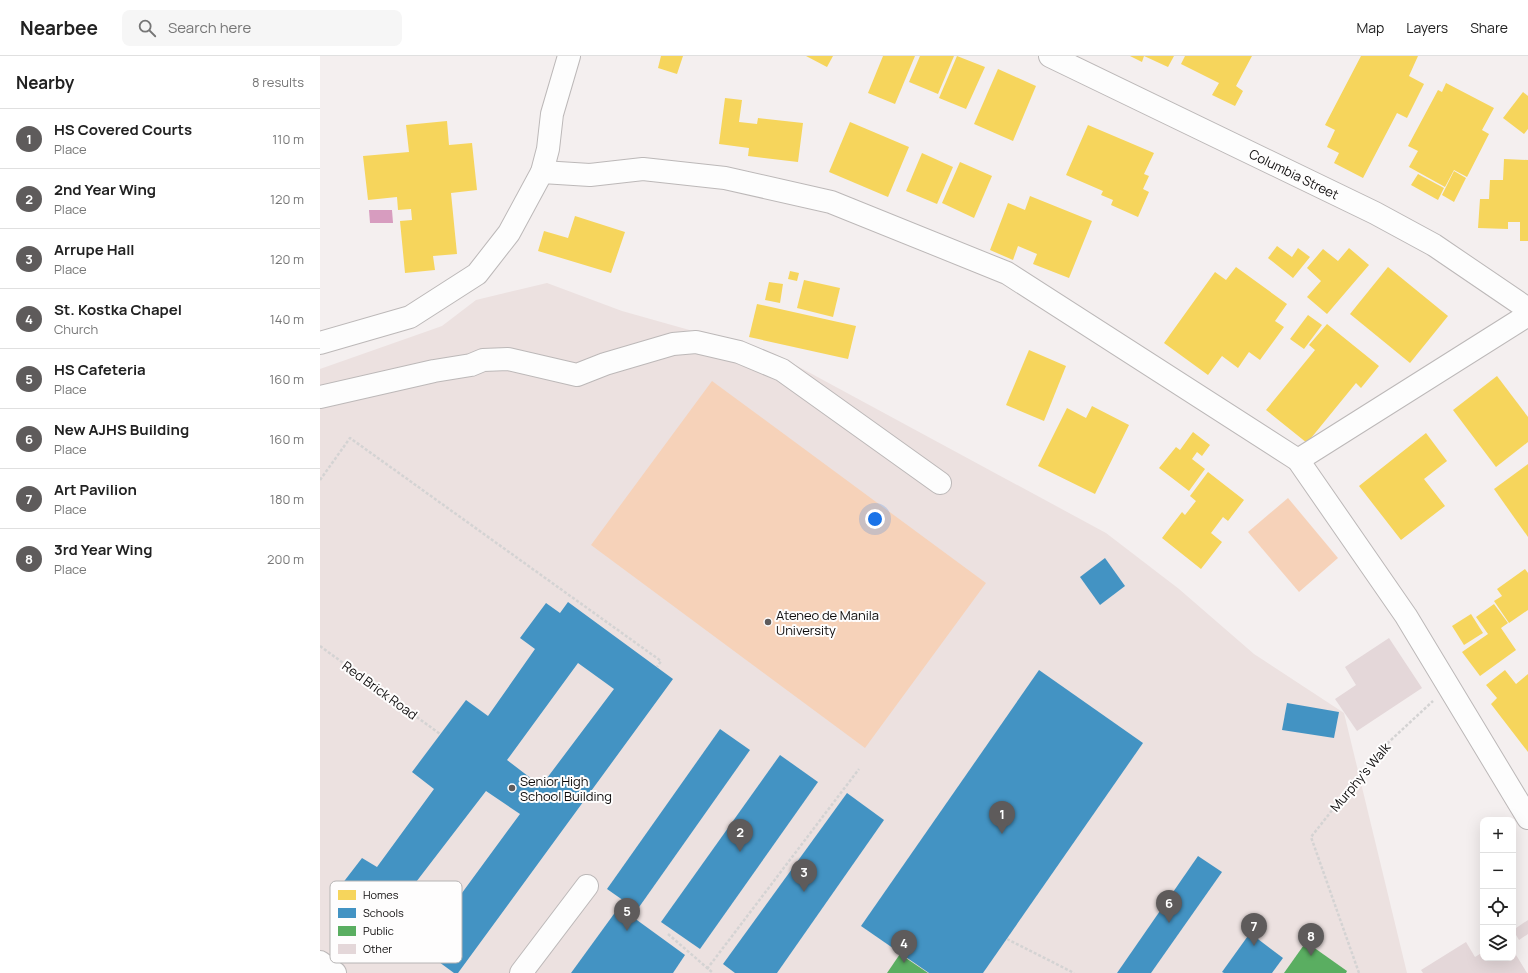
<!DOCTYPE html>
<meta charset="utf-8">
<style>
:root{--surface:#fff;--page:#f6f6f6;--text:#222;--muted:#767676;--line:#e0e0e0;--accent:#5e5b5b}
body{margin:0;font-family:Manrope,sans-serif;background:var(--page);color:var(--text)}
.controls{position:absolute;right:12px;bottom:12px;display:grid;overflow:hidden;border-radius:8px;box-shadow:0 4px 16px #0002}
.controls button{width:36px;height:36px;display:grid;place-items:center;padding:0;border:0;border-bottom:1px solid var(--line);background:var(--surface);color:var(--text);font:20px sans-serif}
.you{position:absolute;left:555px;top:463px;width:14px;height:14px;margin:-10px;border:3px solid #fff;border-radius:50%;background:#1a73e8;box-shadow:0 0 0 6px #1a73e833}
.badge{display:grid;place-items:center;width:26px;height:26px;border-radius:50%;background:var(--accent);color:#fff;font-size:13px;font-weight:700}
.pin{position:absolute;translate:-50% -33px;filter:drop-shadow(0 1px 2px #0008)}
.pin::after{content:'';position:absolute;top:21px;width:14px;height:12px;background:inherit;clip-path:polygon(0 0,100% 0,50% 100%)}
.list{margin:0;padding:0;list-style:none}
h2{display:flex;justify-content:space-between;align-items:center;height:52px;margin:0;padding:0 16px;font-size:17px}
h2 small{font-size:13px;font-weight:400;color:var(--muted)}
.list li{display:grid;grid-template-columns:26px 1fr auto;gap:12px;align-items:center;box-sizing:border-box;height:60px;padding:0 16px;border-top:1px solid var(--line)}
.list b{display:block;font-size:15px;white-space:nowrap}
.list p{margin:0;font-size:13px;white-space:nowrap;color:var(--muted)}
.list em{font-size:13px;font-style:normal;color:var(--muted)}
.icon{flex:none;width:22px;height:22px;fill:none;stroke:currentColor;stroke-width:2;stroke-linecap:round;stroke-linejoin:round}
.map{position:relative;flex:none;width:1208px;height:917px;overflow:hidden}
header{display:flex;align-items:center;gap:24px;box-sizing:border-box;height:56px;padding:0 20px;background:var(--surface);border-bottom:1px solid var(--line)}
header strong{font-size:19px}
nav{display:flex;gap:22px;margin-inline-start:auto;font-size:14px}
.search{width:280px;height:36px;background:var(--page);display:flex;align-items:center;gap:10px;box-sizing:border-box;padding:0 14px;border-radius:8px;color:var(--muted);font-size:15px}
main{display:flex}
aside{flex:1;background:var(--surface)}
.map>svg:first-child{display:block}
</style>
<header>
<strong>Nearbee</strong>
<div class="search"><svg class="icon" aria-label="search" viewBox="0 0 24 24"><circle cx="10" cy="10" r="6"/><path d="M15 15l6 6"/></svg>Search here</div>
<nav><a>Map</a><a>Layers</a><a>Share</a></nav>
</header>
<main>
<aside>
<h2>Nearby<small>8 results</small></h2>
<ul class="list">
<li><span class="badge">1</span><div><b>HS Covered Courts</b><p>Place</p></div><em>110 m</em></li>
<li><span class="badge">2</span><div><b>2nd Year Wing</b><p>Place</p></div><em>120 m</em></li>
<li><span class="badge">3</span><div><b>Arrupe Hall</b><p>Place</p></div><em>120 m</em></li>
<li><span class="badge">4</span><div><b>St. Kostka Chapel</b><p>Church</p></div><em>140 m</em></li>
<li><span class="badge">5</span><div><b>HS Cafeteria</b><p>Place</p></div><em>160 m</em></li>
<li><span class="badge">6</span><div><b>New AJHS Building</b><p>Place</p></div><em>160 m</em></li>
<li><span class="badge">7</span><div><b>Art Pavilion</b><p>Place</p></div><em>180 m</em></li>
<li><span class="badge">8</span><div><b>3rd Year Wing</b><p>Place</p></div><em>200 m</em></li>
</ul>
</aside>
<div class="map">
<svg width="1208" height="917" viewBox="0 0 1208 917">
<rect width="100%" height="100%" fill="#f4efef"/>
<path fill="#ece1e0" d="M227,227L302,255L455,298L786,477L859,533L934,598L1024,657L1087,917H0V313L122,270L156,244Z"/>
<g fill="#f6d2b9">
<path d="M392,325L666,527L545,692L271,489Z"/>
<path d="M968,442L1018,502L979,536L928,476Z"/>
</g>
<path fill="#d79cbf" d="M72,154L73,167H50L49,154Z"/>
<g fill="#f6d55c">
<path d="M341,0H363L357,18L338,12Z"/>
<path d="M486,0H513L507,11Z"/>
<path d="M563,0H595L575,48L548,37Z"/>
<path d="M600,0H634L618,38L589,26Z"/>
<path d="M637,0L665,11L646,53L619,42Z"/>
<path d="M810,0H824L822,6Z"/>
<path d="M824,0H854L848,11Z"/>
<path d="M865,0H932L916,30L923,35L915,50L892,39L899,27L861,8Z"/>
<path d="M1041,0H1098L1089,20L1104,28L1087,62L1077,57L1043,122L1014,107L1019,97L1007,91L1015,74L1005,69Z"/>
<path d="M678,13L716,30L693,85L654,68Z"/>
<path d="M1126,27L1174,52L1162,74L1169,78L1147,121L1134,114L1125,131L1089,111L1098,95L1088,90L1118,34L1122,36Z"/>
<path d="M1203,36L1208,40V73L1204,78L1183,62Z"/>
<path d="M405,42L422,44L419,66L437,68L438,62L483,67L478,106L428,100L429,92L399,88Z"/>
<path d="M127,65L129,89L152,87L157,134L131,137L137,198L113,200L115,214L85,217L80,165L92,164L91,153L78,154L77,141L48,144L43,100L89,96L86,69Z"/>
<path d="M530,66L589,91L568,141L509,116Z"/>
<path d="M768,69L834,97L824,118L829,120L823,133L829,136L818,161L791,149L793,144L781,139L783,135L746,119Z"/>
<path d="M602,97L633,111L617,148L586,135Z"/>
<path d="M1184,103L1208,104V185H1200V166H1188V173L1158,172L1160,143H1169L1170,124H1183Z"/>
<path d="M640,106L672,120L654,162L622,147Z"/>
<path d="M1134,115L1146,122L1134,146L1122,139Z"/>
<path d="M1098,118L1124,132L1118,144L1091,129Z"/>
<path d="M710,140L772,165L749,222L713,208L717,198L698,190L693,204L670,194L688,147L705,154Z"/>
<path d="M255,160L305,176L291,217L218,195L224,175L248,182Z"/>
<path d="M957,190L972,201L978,192L990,201L973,222L948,202Z"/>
<path d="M1029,192L1049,209L1007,258L987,241L1001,225L987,212L1003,193L1018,205Z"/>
<path d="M916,211L967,248L955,265L964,271L940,304L929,296L918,312L902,300L888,319L844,287L895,216L906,224Z"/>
<path d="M1068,211L1128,260L1090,307L1030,258Z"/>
<path d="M470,215L479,217L477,225L468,223Z"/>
<path d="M484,224L520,232L513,261L477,252Z"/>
<path d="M449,226L463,228L460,247L445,244Z"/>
<path d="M437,248L536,270L528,303L429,281Z"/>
<path d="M988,259L1002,269L984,293L970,283Z"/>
<path d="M1007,268L1059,310L1041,332L1036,327L987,387L946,354L995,294L989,289Z"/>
<path d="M709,294L746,310L724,365L686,349Z"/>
<path d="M1177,320L1208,361V386L1176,411L1133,354Z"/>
<path d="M772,350L809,369L775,438L718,410L747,352L766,362Z"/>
<path d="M873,376L890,389L882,400L877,396L872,403L885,413L869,435L839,412L856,391L860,394Z"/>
<path d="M1106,377L1127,405L1104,423L1125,450L1081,484L1039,430Z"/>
<path d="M1208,408V481L1174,433Z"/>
<path d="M888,416L924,444L908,465L903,461L891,477L902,486L881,513L842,482L862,456L865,459L876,445L870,440Z"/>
<path d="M1205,513L1208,517V554L1189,567L1174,545L1182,540L1177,533Z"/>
<path d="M1174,548L1188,567L1181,572L1196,594L1160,620L1142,596L1168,578L1156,561Z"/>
<path d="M1151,558L1163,577L1144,589L1132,570Z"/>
<path d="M1185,614L1196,628L1208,618V696L1171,648L1177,642L1166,629Z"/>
</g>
<g fill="#4393c3" fill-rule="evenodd">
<path d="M785,502L805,530L780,549L760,521Z"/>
<path d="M248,546L353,623L138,917H134L59,862L52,870L12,841L42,802L57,811L114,733L92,716L146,644L168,660L215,593L200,582L226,547L240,557ZM258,607L294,633L221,730L187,704ZM166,735L200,758L128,856L93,830Z"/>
<path d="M719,614L823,687L663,917H609L541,870Z"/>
<path d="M967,647L1019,656L1014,682L962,674Z"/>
<path d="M400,673L430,694L317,854L287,833Z"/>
<path d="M460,699L498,726L380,893L341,866Z"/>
<path d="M527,737L564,764L457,917H415L403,908Z"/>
<path d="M878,800L902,816L831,917H797Z"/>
<path d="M299,851L365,899L353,917H251Z"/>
<path d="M930,877L963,902L952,917H904L902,916Z"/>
</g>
<g fill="#5aae61">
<path d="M986,886L1027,915L1026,917H964Z"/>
<path d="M580,898L608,917H567Z"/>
</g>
<g fill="#e4d7d9">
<path d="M1069,582L1102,632L1037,675L1015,643L1036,629L1025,611Z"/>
<path d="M1208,864V878L1199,884L1193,874Z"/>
<path d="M1146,886L1155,901L1163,896V902H1193V894L1207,917H1103L1101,914Z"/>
</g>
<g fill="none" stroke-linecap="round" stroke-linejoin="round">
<g stroke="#bcb8b8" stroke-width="24">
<g id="minor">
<path d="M730,0L1055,157L1114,189L1208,253"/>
<path d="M222,116L270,119L323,113L405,122L511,146L687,217L978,404L1086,560L1208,762"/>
<path d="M0,287L90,261L157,218L189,177L222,116L228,93L232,58L249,0"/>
<path d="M0,341L114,315L151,309L163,304L188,303L257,319L285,308L353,288L376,286L419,296L462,314L620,427"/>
<path d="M978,404L1208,259"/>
<path d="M0,906L15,917"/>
<path d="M201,917L267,830"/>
</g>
</g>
<g stroke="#d4d3d3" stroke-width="2.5" stroke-dasharray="3 2" stroke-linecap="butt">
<path d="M0,424L30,382L341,605L337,611"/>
<path d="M0,590L120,678"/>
<path d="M348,878L393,917"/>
<path d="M687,883L754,917"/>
<path d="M387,913L539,713"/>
<path d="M1039,917L991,781L1058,696L1113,645"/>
</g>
<use href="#minor" stroke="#fdfdfd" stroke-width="22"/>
</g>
<g fill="#5e5b5b" stroke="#fefdfd" stroke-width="1.5">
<circle cx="448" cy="566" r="4"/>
<circle cx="192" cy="732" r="4"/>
</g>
<g text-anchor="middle" stroke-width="4" stroke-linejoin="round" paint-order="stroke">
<g font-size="13" fill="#0d0b0b" stroke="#fefdfd">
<text transform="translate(974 118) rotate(26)" y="5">Columbia Street</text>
<text transform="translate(60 634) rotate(36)" y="5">Red Brick Road</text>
<text transform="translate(1040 721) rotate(-50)" y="5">Murphy's Walk</text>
</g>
<g font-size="13" fill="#0d0b0b" stroke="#fefdfd" text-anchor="start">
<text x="456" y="564">Ateneo de Manila<tspan x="456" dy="15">University</tspan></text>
<text x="200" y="730">Senior High<tspan x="200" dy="15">School Building</tspan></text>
</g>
</g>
<rect x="10" y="825" width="132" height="82" rx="6" fill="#fefdfd" stroke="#b6b4b4" stroke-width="1"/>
<rect x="18" y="834" width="18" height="10" fill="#f6d55c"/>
<rect x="18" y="852" width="18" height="10" fill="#4393c3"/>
<rect x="18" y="870" width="18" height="10" fill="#5aae61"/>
<rect x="18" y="888" width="18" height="10" fill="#e4d7d9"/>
<g font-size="11" fill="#0d0b0b">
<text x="43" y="843">Homes</text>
<text x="43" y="861">Schools</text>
<text x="43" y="879">Public</text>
<text x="43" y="897">Other</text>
</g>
</svg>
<div class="controls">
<button>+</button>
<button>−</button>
<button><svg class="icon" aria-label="locate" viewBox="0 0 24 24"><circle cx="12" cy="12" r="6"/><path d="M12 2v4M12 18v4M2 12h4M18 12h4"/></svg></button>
<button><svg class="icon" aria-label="layers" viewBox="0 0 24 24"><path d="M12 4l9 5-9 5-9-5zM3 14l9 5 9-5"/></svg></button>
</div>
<div class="you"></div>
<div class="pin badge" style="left:682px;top:778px">1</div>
<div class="pin badge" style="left:420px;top:796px">2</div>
<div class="pin badge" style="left:484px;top:836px">3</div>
<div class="pin badge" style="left:584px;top:907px">4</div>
<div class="pin badge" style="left:307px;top:875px">5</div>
<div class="pin badge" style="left:849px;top:867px">6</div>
<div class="pin badge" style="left:934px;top:890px">7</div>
<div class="pin badge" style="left:991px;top:900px">8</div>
</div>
</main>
